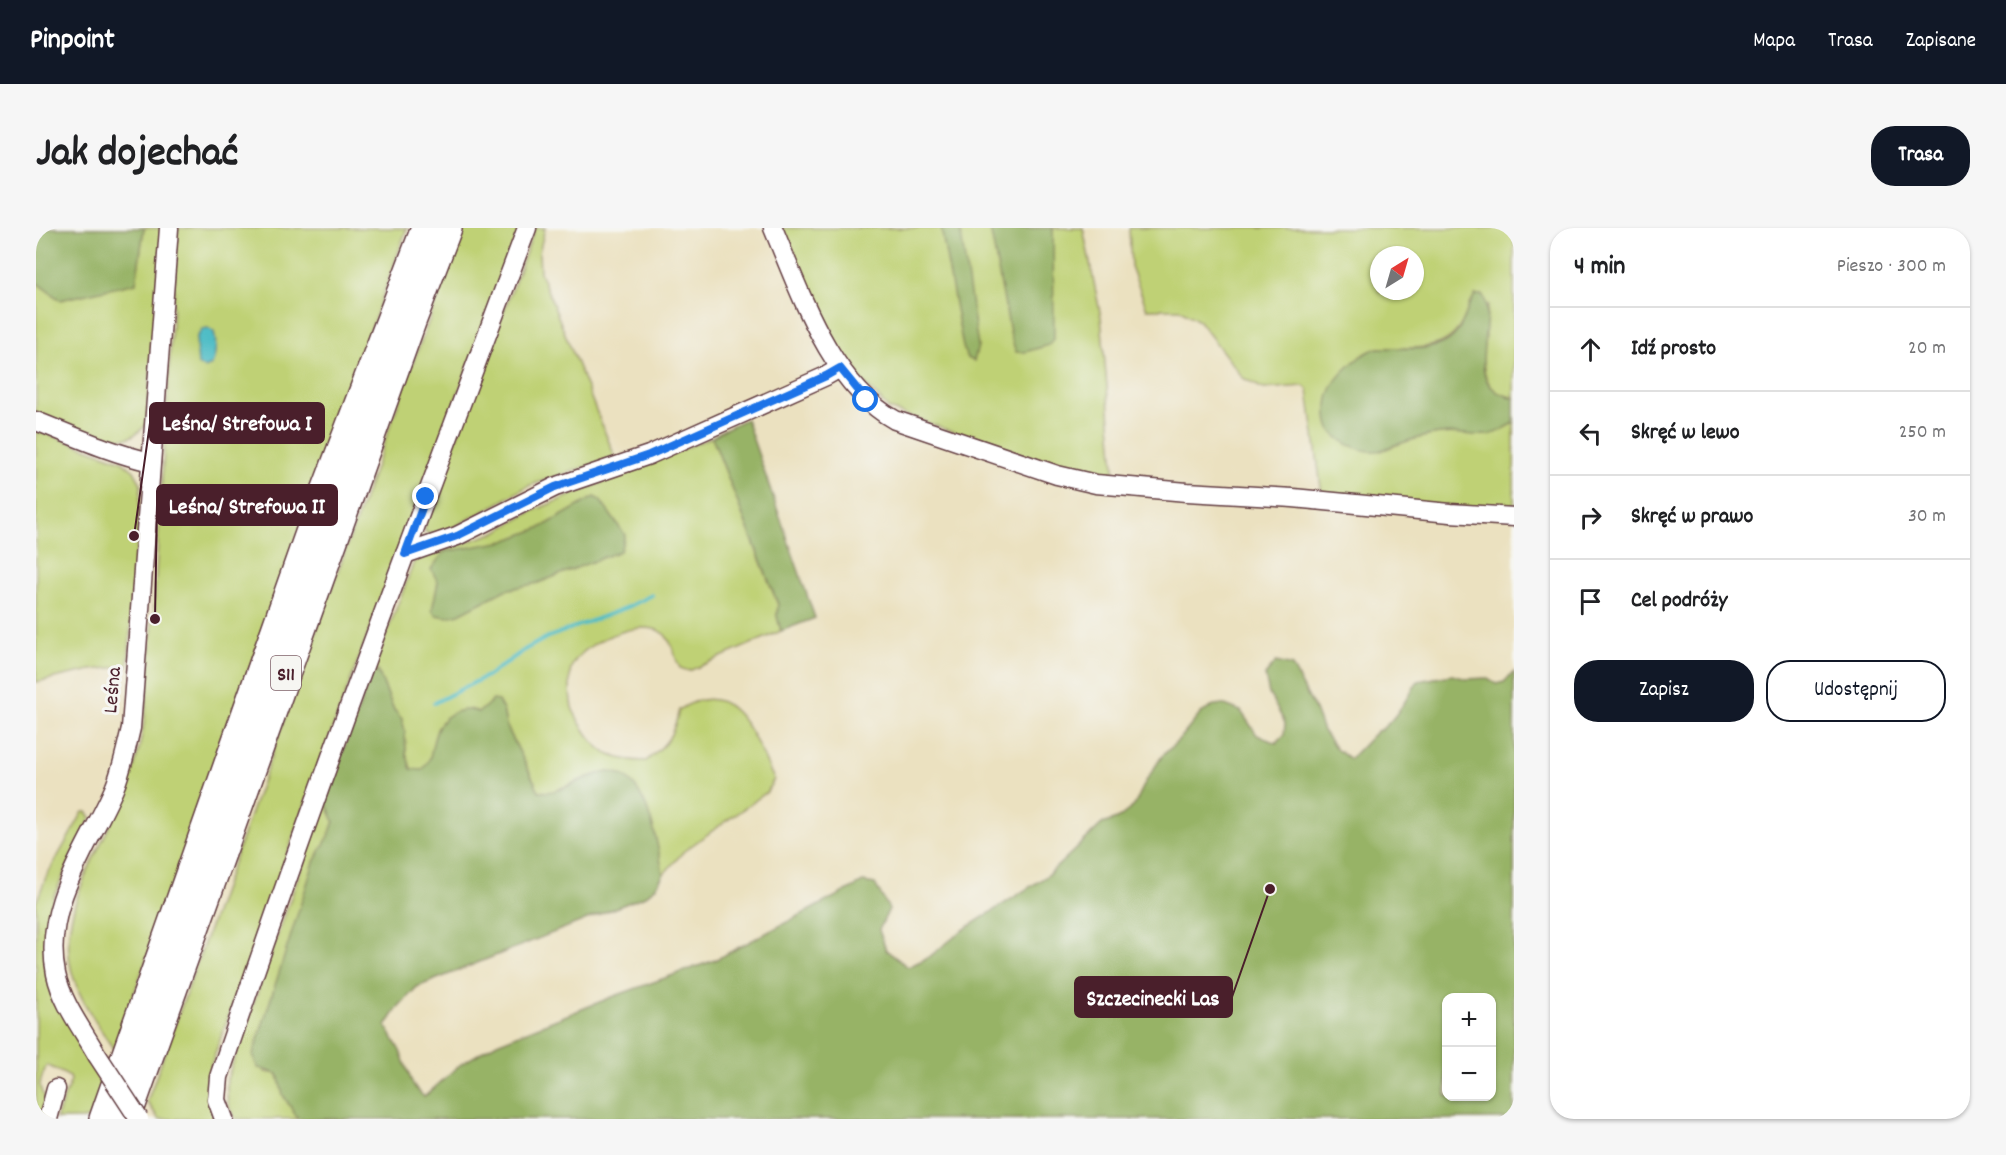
<!DOCTYPE html>
<html lang="pl">
<meta charset="utf-8">
<style>
:root{--surface:#fff;--page:#f6f6f6;--text:#202124;--muted:#757577;--line:#e0e0e0;--accent:#111827}
body{margin:0;font-family:Dekko,sans-serif;background:var(--page);color:var(--text)}
.controls{position:absolute;right:18px;bottom:18px;display:grid;overflow:hidden;border-radius:12px;box-shadow:0 2px 4px #0004}
.controls button{width:54px;height:54px;display:grid;place-items:center;padding:0;border:0;border-bottom:2px solid var(--line);background:var(--surface);color:var(--text);font:30px sans-serif}
.compass{position:absolute;left:1334px;top:18px;width:54px;height:54px;border-radius:50%;background:var(--surface);box-shadow:0 2px 4px #0004;rotate:37deg}
.stop{position:absolute;width:18px;height:18px;margin:-14px;border:4px solid #1a73e8;border-radius:50%;background:#fff}
.stop.end{background:#1a73e8;border-color:#fff;box-shadow:0 2px 6px #0008}
.list{margin:0;padding:0;list-style:none}
h2{display:flex;justify-content:space-between;align-items:center;height:78px;margin:0;padding:0 24px;font-size:26px}
h2 small{font-size:20px;font-weight:400;color:var(--muted)}
.list li{display:grid;grid-template-columns:39px 1fr auto;gap:18px;align-items:center;box-sizing:border-box;height:84px;padding:0 24px;border-top:2px solid var(--line)}
.list b{display:block;font-size:22px;white-space:nowrap}
.list em{font-size:20px;font-style:normal;color:var(--muted)}
.actions{display:flex;gap:12px;padding:18px 24px}
.actions a{flex:1;padding:14px 0;border:2px solid var(--accent);border-radius:24px;text-align:center;font-size:21px;color:var(--accent)}
.actions .main{background:var(--accent);color:#fff}
.icon{flex:none;width:33px;height:33px;fill:none;stroke:currentColor;stroke-width:2;stroke-linecap:round;stroke-linejoin:round}
.map{position:relative;flex:none;width:1478px;height:891px;overflow:hidden;border-radius:24px}
header{display:flex;align-items:center;gap:36px;box-sizing:border-box;height:84px;padding:0 30px;background:var(--accent);color:#fff}
header strong{font-size:28px}
nav{display:flex;gap:33px;margin-inline-start:auto;font-size:21px}
.intro{display:flex;align-items:center;justify-content:space-between;box-sizing:border-box;height:144px;padding:0 36px}
h1{margin:0;font-size:42px}
.button{padding:15px 27px;border-radius:24px;background:var(--accent);color:#fff;font-size:21px;font-weight:700}
main{display:flex;gap:36px;padding:0 36px}
aside{flex:1;background:var(--surface);border-radius:24px;box-shadow:0 2px 4px #0004}
.map>svg:first-child{display:block}
</style>
<header>
<strong>Pinpoint</strong>
<nav><a>Mapa</a><a>Trasa</a><a>Zapisane</a></nav>
</header>
<div class="intro"><h1>Jak dojechać</h1><a class="button">Trasa</a></div>
<main>
<div class="map">
<svg width="1478" height="891" viewBox="0 0 1478 891">
<rect width="100%" height="100%" fill="#f6f6f2"/>
<filter id="ink" filterUnits="userSpaceOnUse"><feTurbulence type="fractalNoise" baseFrequency=".0167" numOctaves="2"/><feDisplacementMap in="SourceGraphic" scale="12" xChannelSelector="R" yChannelSelector="G"/><feConvolveMatrix kernelMatrix="1 2 1 2 8 2 1 2 1" color-interpolation-filters="sRGB"/></filter>
<filter id="wash" filterUnits="userSpaceOnUse"><feTurbulence type="fractalNoise" baseFrequency=".008" numOctaves="4" result="noise"/><feDisplacementMap in="SourceGraphic" scale="24" xChannelSelector="R" yChannelSelector="G"/><feGaussianBlur stdDeviation="1.35" result="paint"/><feColorMatrix in="noise" values="0 0 0 0 0 0 0 0 0 0 0 0 0 0 0 0 0 1.4 0 .05"/><feComposite in="paint" operator="in"/></filter>
<g filter="url(#wash)">
<rect width="100%" height="100%" fill="#ebe1c0"/>
<g fill="#bfd174" stroke="#847850" stroke-width="1.5" fill-rule="evenodd">
<path d="M108,0H127L110,197C105,202 99,208 91,210C73,214 18,192 0,185V54L24,72L100,55Z"/>
<path d="M142,0H371L78,822C63,799 47,777 38,751C14,681 74,612 95,549C113,497 113,440 117,386H119L118,377Z"/>
<path d="M428,0H484L293,510L175,837C173,857 172,872 181,891H123L111,874L375,140Z"/>
<path d="M499,0H509L503,25L504,44L579,229L492,258L454,280L412,302L393,306L389,304L390,292Z"/>
<path d="M742,0H1047L1065,89L1079,252L1042,248L853,181L804,130Z"/>
<path d="M1093,0H1478V170C1473,168 1465,167 1460,163C1438,148 1450,100 1452,77L1434,74C1421,128 1385,119 1341,120L1345,223C1364,215 1383,208 1404,206C1430,202 1454,210 1478,195V284L1286,267L1272,162L1268,158L1227,161L1207,150L1163,93L1143,81H1111L1095,38ZM1343,27H1379V63H1343Z"/>
<path d="M0,202L86,233L98,243L105,256L92,438L55,442L0,454Z"/>
<path d="M676,209L742,377L741,388L745,403L653,443L644,440C638,429 638,417 629,407C610,386 541,416 535,441C533,446 534,477 537,482C544,497 558,520 574,527C586,532 598,533 610,533C631,516 637,509 643,482C698,445 718,511 738,551L731,564L648,623L627,647L614,587L573,544L552,549L513,565L503,563L470,497L467,482L450,480L443,484L434,481L399,508L394,535L386,543L375,541L370,525L369,504L366,491L358,482L342,443L335,447L378,334L392,327L458,305L497,283Z"/>
<path d="M289,573L298,593L293,608L278,634L229,844L242,846L247,867L262,891H200C190,879 191,866 191,851Z"/>
<path d="M47,584H51L55,589L17,670L11,697L28,788L68,854L54,891H20L35,852L34,849L11,837C5,850 0,858 9,869L6,891H0V675L10,649Z"/>
</g>
<g fill="#97b366" stroke="#706948" stroke-width="1.5" fill-rule="evenodd">
<path d="M0,0H108L100,55L24,72L0,54Z"/>
<path d="M905,0H924L942,118L938,133L931,130L927,119Z"/>
<path d="M954,0H1017L1018,110L1013,117L989,124H980L975,109Z"/>
<path d="M1439,67H1447C1460,93 1432,144 1460,163C1465,167 1472,168 1478,170V195C1471,199 1461,205 1453,207C1437,209 1420,203 1403,206C1389,208 1376,211 1363,216C1357,217 1351,221 1346,222C1329,226 1307,217 1296,204C1289,195 1290,174 1294,164C1299,148 1327,122 1344,120C1366,119 1388,124 1408,115C1428,105 1428,83 1439,67Z"/>
<path d="M710,191L779,390L745,403L741,388L742,376L676,209L687,202Z"/>
<path d="M558,269L564,272L589,307L584,323L502,355L469,362L423,386L411,389L400,387L396,382L402,354L395,341L408,324L469,313L506,299Z"/>
<path d="M1240,434L1256,438L1279,482L1287,503L1300,521L1314,531L1341,503C1355,500 1373,466 1382,453L1416,447L1431,451L1450,450L1460,456L1468,454L1478,444V891H262L247,867L242,846L222,840L217,827L278,634L293,608L298,593L289,573L335,447L342,443L358,482L366,491L369,504L370,525L375,541L386,542C397,531 394,522 399,508C404,487 423,478 443,484L457,472L462,473L467,482L470,497L503,563C519,567 535,556 550,550C557,548 566,544 573,544C612,544 622,619 627,647L620,659L609,668L381,759L363,778L350,798L364,823L377,857L388,869L425,836L461,815L576,769L679,732L827,654L839,656L853,681L843,702L850,722L872,739L893,729L927,702L1011,648L1066,596L1081,591L1098,578L1110,553L1126,528L1144,511L1165,485L1179,477H1189L1205,483L1221,507L1240,515L1248,507L1249,495L1233,466L1229,447ZM1410,770H1456V868H1410Z"/>
</g>
<path fill="#4fbdc6" stroke="#4c6e78" stroke-width="1.5" d="M172,100L178,104C181,115 180,126 176,137L169,140L162,137L160,110L166,101Z"/>
<g fill="none" stroke-linecap="round" stroke-linejoin="round">
<path stroke="#4fbdc6" stroke-width="4" d="M398,475L453,447L490,421L510,410L592,379L616,367"/>
</g>
</g>
<g filter="url(#ink)">
<g fill="none" stroke-linecap="round" stroke-linejoin="round">
<g stroke="#623c41" stroke-width="21">
<g id="minor">
<path d="M737,0C764,64 795,157 859,192L1021,247L1060,256L1151,264L1257,270L1414,285L1478,289"/>
<path d="M0,193C38,208 75,225 115,234"/>
<path d="M369,326L421,308L519,259L613,227L790,148L804,140"/>
<path d="M61,827C47,802 26,775 20,746C6,678 52,620 78,561C86,542 90,521 95,500L133,0"/>
<path d="M12,891L20,861"/>
<path d="M188,891L181,872L183,849C279,564 385,282 491,0"/>
</g>
</g>
<g stroke="#623c41" stroke-width="30">
<g id="highway">
<path d="M67,891L273,305L389,0"/>
<path d="M91,891L376,94L412,0"/>
</g>
</g>
<use href="#minor" stroke="#fff" stroke-width="18"/>
<use href="#highway" stroke="#fff" stroke-width="27"/>
<g stroke="#623c41" stroke-width="21" stroke-linecap="butt">
<path id="minor-bridge" d="M61,827L103,891"/>
</g>
<use href="#minor-bridge" stroke="#fff" stroke-width="18"/>
</g>
</g>
<g fill="none" stroke-linecap="round" stroke-linejoin="round" filter="url(#ink)">
<path stroke="#1a73e8" stroke-width="8" d="M390,269L369,326L421,308L519,259L613,227L790,148L804,140L830,172"/>
</g>
<g text-anchor="middle" stroke-width="6" stroke-linejoin="round" paint-order="stroke">
<rect fill="#f6f6f2" stroke="#7e6067" stroke-width="1.5" x="235" y="428" width="30" height="34" rx="4.5"/>
<g font-size="20" font-weight="bold" fill="#4a1f2b">
<text x="250" y="452">S11</text>
</g>
<g font-size="21" fill="#4a1f2b" stroke="#f6f6f2">
<text transform="translate(75 462) rotate(-85)" y="7">Leśna</text>
</g>
</g>
<path fill="none" stroke="#4a1f2b" stroke-width="2" d="M98 308L114 195M119 391L121 277M1234 661L1196 769"/>
<g fill="#4a1f2b" stroke="#f6f6f2" stroke-width="2">
<circle cx="98" cy="308" r="6"/>
<circle cx="119" cy="391" r="6"/>
<circle cx="1234" cy="661" r="6"/>
</g>
<g fill="#4a1f2b" stroke="#4a1f2b" stroke-width="2">
<rect x="114" y="175" width="174" height="40" rx="6"/>
<rect x="121" y="257" width="180" height="40" rx="6"/>
<rect x="1039" y="749" width="157" height="40" rx="6"/>
</g>
<g font-size="22" text-anchor="middle" font-weight="bold" fill="#fff">
<text x="201" y="202">Leśna/ Strefowa I</text>
<text x="211" y="285">Leśna/ Strefowa II</text>
<text x="1117" y="777">Szczecinecki Las</text>
</g>
</svg>
<div class="controls">
<button>+</button>
<button>−</button>
</div>
<svg class="compass" viewBox="-18 -18 36 36"><path d="M0-13l5 13h-10z" fill="#e53935"/><path d="M0 13l5-13h-10z" fill="#757577"/></svg>
<div class="stop" style="left:830px;top:172px"></div>
<div class="stop end" style="left:390px;top:269px"></div>
</div>
<aside>
<h2>4 min<small>Pieszo · 300 m</small></h2>
<ul class="list">
<li><svg class="icon" aria-label="ahead" viewBox="0 0 24 24"><path d="M12 20V5M6 11l6-6 6 6"/></svg><div><b>Idź prosto</b></div><em>20 m</em></li>
<li><svg class="icon" aria-label="left" viewBox="0 0 24 24"><path d="M17 20v-9H6M10 6l-5 5 5 5"/></svg><div><b>Skręć w lewo</b></div><em>250 m</em></li>
<li><svg class="icon" aria-label="right" viewBox="0 0 24 24"><path d="M7 20v-9h11M14 6l5 5-5 5"/></svg><div><b>Skręć w prawo</b></div><em>30 m</em></li>
<li><svg class="icon" aria-label="arrive" viewBox="0 0 24 24"><path d="M6 21V4h12l-3 4 3 4H6"/></svg><div><b>Cel podróży</b></div></li>
</ul>
<div class="actions"><a class="main">Zapisz</a><a>Udostępnij</a></div>
</aside>
</main>
